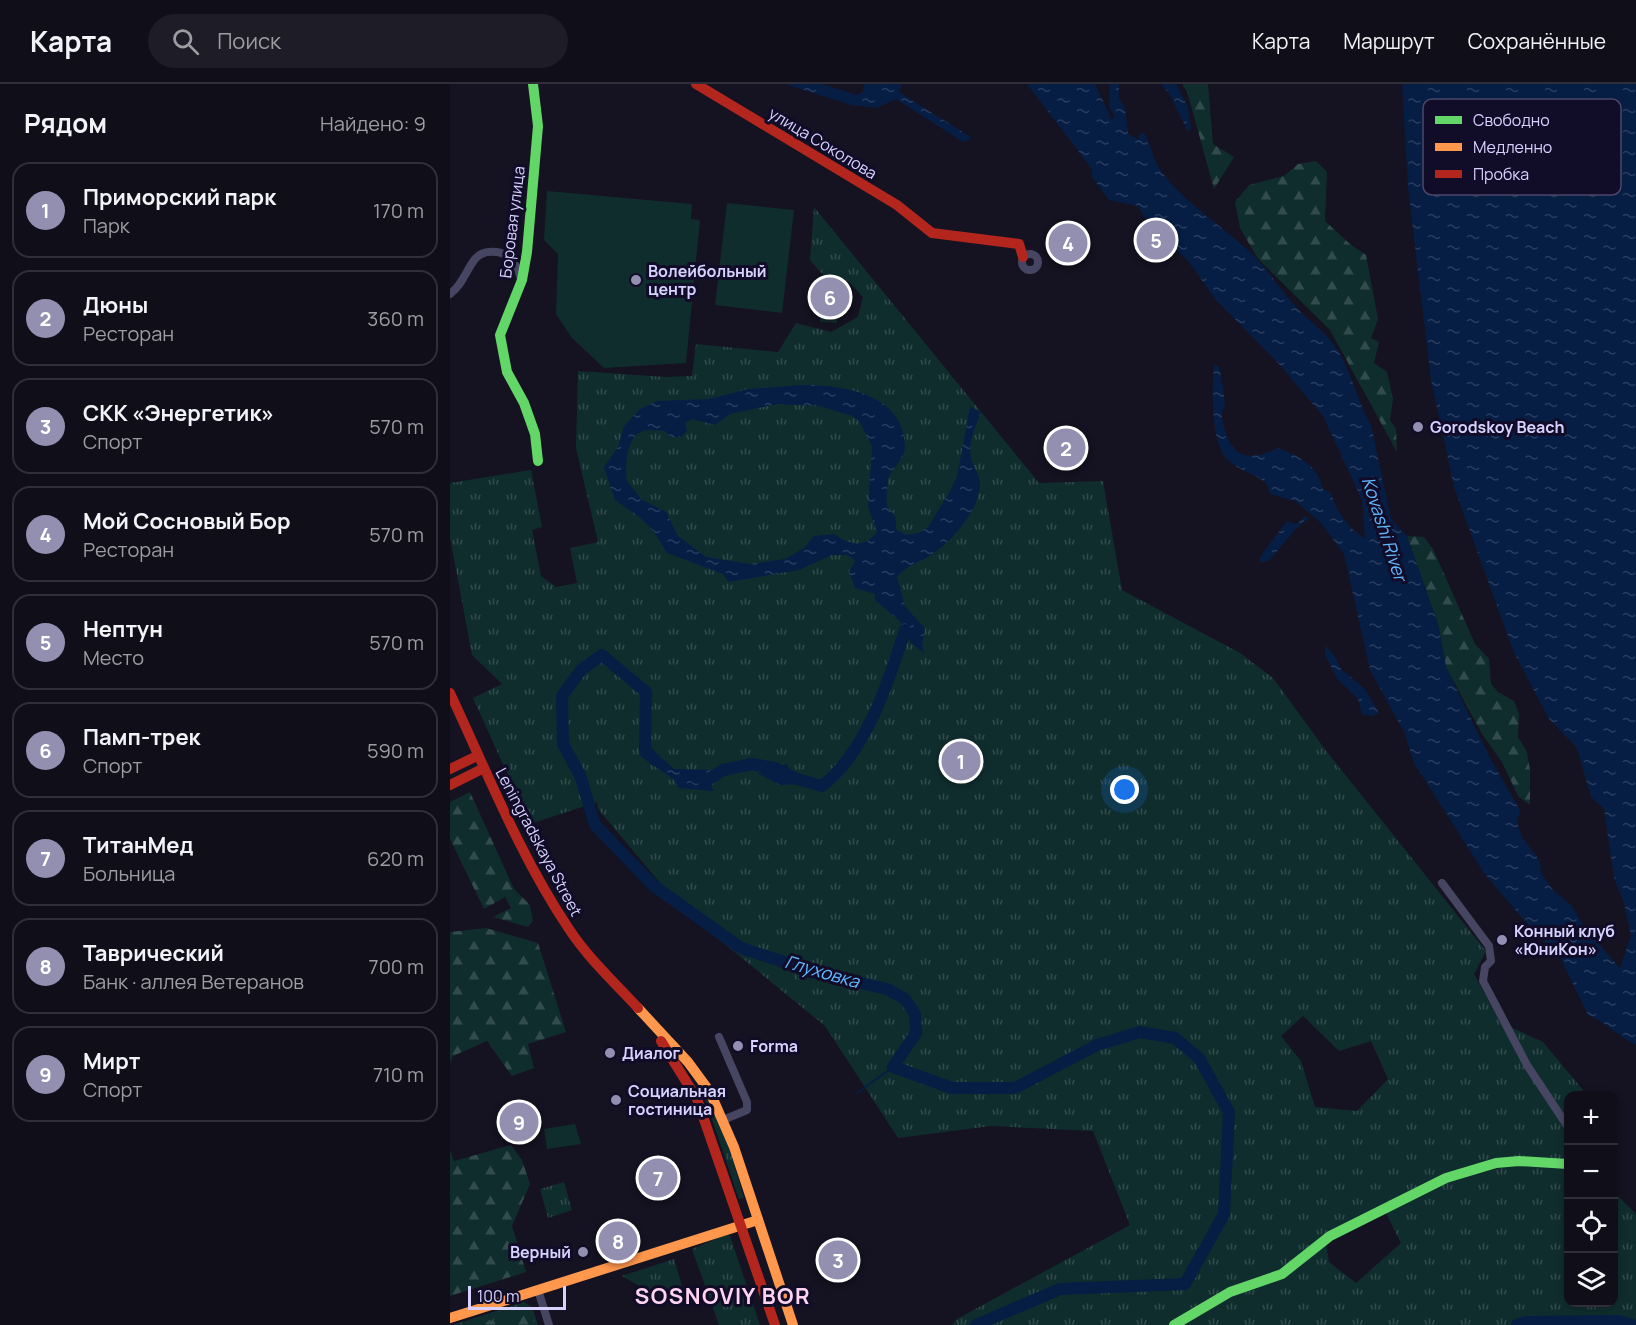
<!DOCTYPE html>
<html lang="ru">
<meta charset="utf-8">
<style>
:root{--surface:#100e19;--page:#1e1c26;--text:#f1f3f6;--muted:#9c9ca2;--line:#302e38;--accent:#938fb1}
body{margin:0;font-family:Manrope,sans-serif;background:var(--page);color:var(--text)}
.controls{position:absolute;right:18px;bottom:18px;display:grid;overflow:hidden;border-radius:12px;box-shadow:0 3px 9px #0003}
.controls button{width:54px;height:54px;display:grid;place-items:center;padding:0;border:0;border-bottom:2px solid var(--line);background:var(--surface);color:var(--text);font:30px sans-serif}
.scale{position:absolute;left:18px;bottom:15px;width:98px;box-sizing:border-box;padding-left:6px;border:3px solid #d7d2ff;border-top:0;font-size:16px;line-height:21px;white-space:nowrap;color:#d7d2ff;-webkit-text-stroke:4px #110c27;paint-order:stroke}
.you{position:absolute;left:675px;top:706px;width:21px;height:21px;margin:-15px;border:4px solid #fff;border-radius:50%;background:#1a73e8;box-shadow:0 0 0 9px #1a73e833}
.badge{display:grid;place-items:center;width:39px;height:39px;border-radius:50%;background:var(--accent);color:#fff;font-size:20px;font-weight:700}
.pin{position:absolute;translate:-50% -50%;border:3px solid #fff;box-shadow:0 2px 6px #0006}
.list{margin:0;padding:0;list-style:none}
h2{display:flex;justify-content:space-between;align-items:center;height:78px;margin:0;padding:0 24px;font-size:26px}
h2 small{font-size:20px;font-weight:400;color:var(--muted)}
.list li{display:grid;grid-template-columns:39px 1fr auto;gap:18px;align-items:center;box-sizing:border-box;height:96px;margin:0 12px 12px;padding:0 12px;border:2px solid var(--line);border-radius:18px}
.list b{display:block;font-size:22px;white-space:nowrap}
.list p{margin:0;font-size:20px;white-space:nowrap;color:var(--muted)}
.list em{font-size:20px;font-style:normal;color:var(--muted)}
.icon{flex:none;width:33px;height:33px;fill:none;stroke:currentColor;stroke-width:2;stroke-linecap:round;stroke-linejoin:round}
.map{position:relative;flex:none;width:1186px;height:1241px;overflow:hidden}
header{display:flex;align-items:center;gap:36px;box-sizing:border-box;height:84px;padding:0 30px;background:var(--surface);border-bottom:2px solid var(--line)}
header strong{font-size:28px}
nav{display:flex;gap:33px;margin-inline-start:auto;font-size:21px}
.search{width:420px;height:54px;background:var(--page);display:flex;align-items:center;gap:15px;box-sizing:border-box;padding:0 21px;border-radius:33px;color:var(--muted);font-size:22px}
main{display:flex}
aside{flex:1;background:var(--surface)}
.map>svg:first-child{display:block}
</style>
<header>
<strong>Карта</strong>
<div class="search"><svg class="icon" aria-label="search" viewBox="0 0 24 24"><circle cx="10" cy="10" r="6"/><path d="M15 15l6 6"/></svg>Поиск</div>
<nav><a>Карта</a><a>Маршрут</a><a>Сохранённые</a></nav>
</header>
<main>
<aside>
<h2>Рядом<small>Найдено: 9</small></h2>
<ul class="list">
<li><span class="badge">1</span><div><b>Приморский парк</b><p>Парк</p></div><em>170 m</em></li>
<li><span class="badge">2</span><div><b>Дюны</b><p>Ресторан</p></div><em>360 m</em></li>
<li><span class="badge">3</span><div><b>СКК «Энергетик»</b><p>Спорт</p></div><em>570 m</em></li>
<li><span class="badge">4</span><div><b>Мой Сосновый Бор</b><p>Ресторан</p></div><em>570 m</em></li>
<li><span class="badge">5</span><div><b>Нептун</b><p>Место</p></div><em>570 m</em></li>
<li><span class="badge">6</span><div><b>Памп-трек</b><p>Спорт</p></div><em>590 m</em></li>
<li><span class="badge">7</span><div><b>ТитанМед</b><p>Больница</p></div><em>620 m</em></li>
<li><span class="badge">8</span><div><b>Таврический</b><p>Банк · аллея Ветеранов</p></div><em>700 m</em></li>
<li><span class="badge">9</span><div><b>Мирт</b><p>Спорт</p></div><em>710 m</em></li>
</ul>
</aside>
<div class="map">
<svg width="1186" height="1241" viewBox="0 0 1186 1241">
<defs>
<pattern id="grass-tufts" width="24" height="20" patternUnits="userSpaceOnUse" patternTransform="scale(1.5)"><rect width="24" height="20" fill="#102d2e"/><path d="M3 7l-1-3M5 7V3M7 7l1-3M15 17l-1-3M17 17v-4M19 17l1-3" fill="none" stroke="#324b4d"/></pattern>
<pattern id="forest-firs" width="22" height="20" patternUnits="userSpaceOnUse" patternTransform="scale(1.5)"><rect width="22" height="20" fill="#102d2e"/><path d="M5 1l3.5 6h-7zM16 11l3.5 6h-7z" fill="#324b4d"/></pattern>
<pattern id="water-ripples" width="26" height="14" patternUnits="userSpaceOnUse" patternTransform="scale(1.5)"><rect width="26" height="14" fill="#061d44"/><path d="M2 4q2-2 4 0t4 0M15 11q2-2 4 0t4 0" fill="none" stroke="#2a3d60"/></pattern>
</defs>
<rect width="100%" height="100%" fill="#151221"/>
<g fill="url(#grass-tufts)" fill-rule="evenodd">
<path d="M364,123L589,399L653,397L672,506L790,569L823,594L877,668L1036,867L1024,890L1050,938L1093,958L1137,1011L1118,1012V1218H1164V1108L1186,1130V1241H502L507,1235L680,1141L643,1047L541,1042L448,1054L375,942L232,825L148,725L147,718L80,740L23,614L52,600L22,571L0,453V399L81,386L92,443L82,446L91,492L106,503L127,499L120,464L148,458L126,364L128,287L216,293L242,292L246,260L328,268L346,239L381,248L408,233L413,213L399,198L375,193L360,176ZM853,932L889,967L921,957L938,995L907,1027L865,1023L851,977L831,952ZM936,1129L951,1159L906,1199L879,1178L876,1160Z"/>
<path d="M249,997L275,1049L294,1114L289,1115Z"/>
<path d="M114,1098L122,1126L98,1134L90,1105Z"/>
<path d="M275,1151L280,1152L310,1241H269L242,1165Z"/>
<path d="M224,1175L232,1202L205,1211L172,1192Z"/>
<path d="M74,1218L82,1223L88,1241H3Z"/>
</g>
<g fill="url(#forest-firs)">
<path d="M732,0H758L763,60L784,73L764,105L737,7Z"/>
<path d="M866,77L877,88L875,137L900,160L916,171L928,235L921,254L929,258L924,279L937,288L943,315L940,336L946,345L947,368L880,246L808,175L790,144L785,118L799,101L834,92L848,80Z"/>
<path d="M957,452L974,453L983,465L1025,560L1039,575L1041,600L1048,608L1064,617L1069,630L1068,653L1077,668L1080,686V721L1068,712L1052,678L1032,650L996,583L988,540Z"/>
<path d="M20,708L64,805L80,821L83,837L78,843L43,833L61,824L55,813L34,825L0,755V718Z"/>
<path d="M36,844L88,859L116,948L78,960L84,984L62,992L37,957L3,972L0,979V848Z"/>
<path d="M61,1061L72,1076L80,1100L62,1142L76,1188L0,1212V1066L4,1077Z"/>
<path d="M73,1226L81,1229L85,1241H28Z"/>
</g>
<g fill="#102d2e">
<path d="M97,107L242,120L241,135L250,136L236,279L154,284L122,254L106,230L108,170L94,156Z"/>
<path d="M277,119L344,126L332,229L265,221Z"/>
<path d="M372,200L390,201L387,239L370,238Z"/>
<path d="M125,1040L131,1060L97,1065L94,1045Z"/>
</g>
<g fill="url(#water-ripples)" fill-rule="evenodd">
<path d="M335,0H372L407,11L413,8L414,0H452L449,8L519,52L521,55L513,58L446,15L426,24L401,21Z"/>
<path d="M577,0H645L662,36L665,32L659,23L660,0H669V14L675,24L678,49L688,56L690,49H694C701,59 702,72 708,82C726,112 773,143 799,167C816,183 830,205 846,223C857,236 872,245 882,258C901,283 906,315 921,341L941,435L957,452L988,540L996,583L1040,674L1070,726L1067,738L1072,753L1090,777L1091,789L1103,806L1121,821L1135,844L1170,884L1181,851L1174,819L1164,794L1154,725L1141,713L1127,664L1099,635L1064,569L1004,403L981,296L958,104L952,0H1186V961C1169,953 1156,938 1138,931L1108,869L1084,848L1034,789L964,679L954,648L920,586L894,470L870,438L845,417L820,410L816,399C803,389 789,387 777,375C760,358 762,303 764,280L769,283C770,286 775,315 775,320C774,325 771,328 772,334C779,371 794,380 828,364C849,372 868,381 873,405L881,409C887,428 898,445 915,454L912,416L873,332L828,279L766,216L738,177L699,141L688,122L659,116L642,93V85Z"/>
<path d="M711,0H726L738,23L741,44L738,48L720,11Z"/>
<path d="M352,301C392,301 454,309 455,362C455,378 439,384 438,398C437,404 436,414 437,421C438,425 443,428 445,432C446,435 446,441 446,445L456,451L469,449L478,443L500,407L507,392L520,323L531,328C526,342 516,361 522,377C525,387 531,392 530,403C527,429 500,460 478,473C466,479 457,482 447,493L455,522L475,545L472,560L474,569L461,559L450,537L425,516V510L405,504L399,488L405,476L397,471H382L349,486L279,498L273,490L217,469L203,446L188,432L165,416L154,383L168,363L174,342L190,325L207,317L259,315L298,305ZM327,320L369,322L402,332L410,338L422,363L418,423L427,448C414,465 400,461 384,450L364,452L354,464L335,475L300,480L256,473L228,452L216,428L191,415L177,397C175,384 176,354 191,348C198,345 208,347 215,347L220,353H231L237,346L235,339L242,335L265,341L280,330Z"/>
<path d="M855,432L859,434L844,447L820,476L811,479L809,474L837,437L847,440Z"/>
<path d="M875,561L886,574L891,585L915,605L929,629L922,632L912,630L908,615L888,596L875,571Z"/>
<path d="M195,666L213,675L224,685L273,686L260,695L263,707L229,704L224,696L189,671Z"/>
<path d="M337,680L343,692L351,691L358,700L379,703L375,707L350,700L330,701L307,689Z"/>
</g>
<g fill="none" stroke-linecap="round" stroke-linejoin="round">
<path stroke="#061d44" stroke-width="2" d="M407,1009L443,983"/>
<g stroke="#061d44" stroke-width="12">
<path d="M205,676L195,666L196,608L152,571L131,586L112,612L113,660L130,691L145,741L204,802L291,864L368,889L437,905L455,915L465,930L466,949L443,983L502,1004H565L647,961L690,948L725,954L749,974L779,1028L774,1130L735,1200L610,1205L526,1241"/>
<path d="M245,693L259,695L273,686L302,680L325,684L347,695L372,702C416,668 439,597 455,546"/>
<path d="M1067,1241L1076,1238L1169,1237L1182,1241"/>
</g>
<g stroke="#474662" stroke-width="8">
<circle cx="580" cy="178" r="8"/>
<path d="M0,210C13,200 15,188 25,175C33,165 51,166 60,174C66,179 69,188 71,195"/>
<path d="M992,799L1039,862L1041,877L1035,883L1033,897L1077,981L1118,1043"/>
<path d="M269,953L297,1018V1026L273,1036"/>
<path d="M88,1206L99,1241"/>
</g>
<g stroke="#63d668" stroke-width="10">
<path d="M83,0L88,42L77,168L72,196L50,251L57,288L74,319L85,350L88,377"/>
<path d="M724,1241L780,1208L832,1190L880,1152L996,1094L1046,1079L1069,1077L1118,1080"/>
</g>
<g stroke="#ff974d" stroke-width="10">
<path d="M188,924L238,978L260,1008L284,1063L343,1241"/>
<path d="M0,1234L308,1136"/>
</g>
<g stroke="#b3261e" stroke-width="10">
<path d="M246,0L447,121L482,149L569,160L573,173"/>
<path d="M0,609C37,688 70,772 119,845C138,874 164,898 188,924"/>
<path d="M0,685L27,672"/>
<path d="M0,701L34,684"/>
<path d="M211,957L247,1015L325,1241"/>
</g>
</g>
<g fill="#938fb1" stroke="#110c27" stroke-width="2">
<circle cx="186" cy="196" r="6"/>
<circle cx="968" cy="343" r="6"/>
<circle cx="1052" cy="856" r="6"/>
<circle cx="288" cy="962" r="6"/>
<circle cx="160" cy="969" r="6"/>
<circle cx="166" cy="1016" r="6"/>
<circle cx="133" cy="1168" r="6"/>
</g>
<g text-anchor="middle" stroke-width="6" stroke-linejoin="round" paint-order="stroke">
<g font-size="16" fill="#d7d2ff" stroke="#110c27">
<text transform="translate(373 59) rotate(31)" y="6">улица Соколова</text>
<text transform="translate(62 138) rotate(-83)" y="6">Боровая улица</text>
<text transform="translate(89 758) rotate(62)" y="6">Leningradskaya Street</text>
</g>
<g font-size="16" font-weight="bold" fill="#d7d2ff" stroke="#110c27" text-anchor="start">
<text x="198" y="193">Волейбольный<tspan x="198" dy="18">центр</tspan></text>
<text x="980" y="349">Gorodskoy Beach</text>
<text x="1064" y="853">Конный клуб<tspan x="1064" dy="18">«ЮниКон»</tspan></text>
<text x="300" y="968">Forma</text>
<text x="172" y="975">Диалог</text>
<text x="178" y="1013">Социальная<tspan x="178" dy="18">гостиница</tspan></text>
<text x="121" y="1174" text-anchor="end">Верный</text>
</g>
<g font-size="18" font-style="italic" fill="#60b8ff" stroke="#110c27">
<text transform="translate(934 445) rotate(72)" y="6">Kovashi River</text>
<text transform="translate(372 888) rotate(16)" y="6">Глуховка</text>
</g>
<g font-size="22" font-weight="bold" letter-spacing="1.5" fill="#ffd4f0" stroke="#110c27">
<text x="273" y="1220">SOSNOVIY BOR</text>
</g>
</g>
<rect x="973" y="15" width="198" height="96" rx="9" fill="#110c27" stroke="#4c4768" stroke-width="1.5"/>
<rect x="985" y="32" width="27" height="8" fill="#63d668"/>
<rect x="985" y="59" width="27" height="8" fill="#ff974d"/>
<rect x="985" y="86" width="27" height="8" fill="#b3261e"/>
<g font-size="16" fill="#d7d2ff">
<text x="1023" y="42">Свободно</text>
<text x="1023" y="69">Медленно</text>
<text x="1023" y="96">Пробка</text>
</g>
</svg>
<div class="controls">
<button>+</button>
<button>−</button>
<button><svg class="icon" aria-label="locate" viewBox="0 0 24 24"><circle cx="12" cy="12" r="6"/><path d="M12 2v4M12 18v4M2 12h4M18 12h4"/></svg></button>
<button><svg class="icon" aria-label="layers" viewBox="0 0 24 24"><path d="M12 4l9 5-9 5-9-5zM3 14l9 5 9-5"/></svg></button>
</div>
<div class="scale">100 m</div>
<div class="you"></div>
<div class="pin badge" style="left:511px;top:677px">1</div>
<div class="pin badge" style="left:616px;top:364px">2</div>
<div class="pin badge" style="left:388px;top:1176px">3</div>
<div class="pin badge" style="left:618px;top:159px">4</div>
<div class="pin badge" style="left:706px;top:156px">5</div>
<div class="pin badge" style="left:380px;top:213px">6</div>
<div class="pin badge" style="left:208px;top:1094px">7</div>
<div class="pin badge" style="left:168px;top:1157px">8</div>
<div class="pin badge" style="left:69px;top:1038px">9</div>
</div>
</main>
